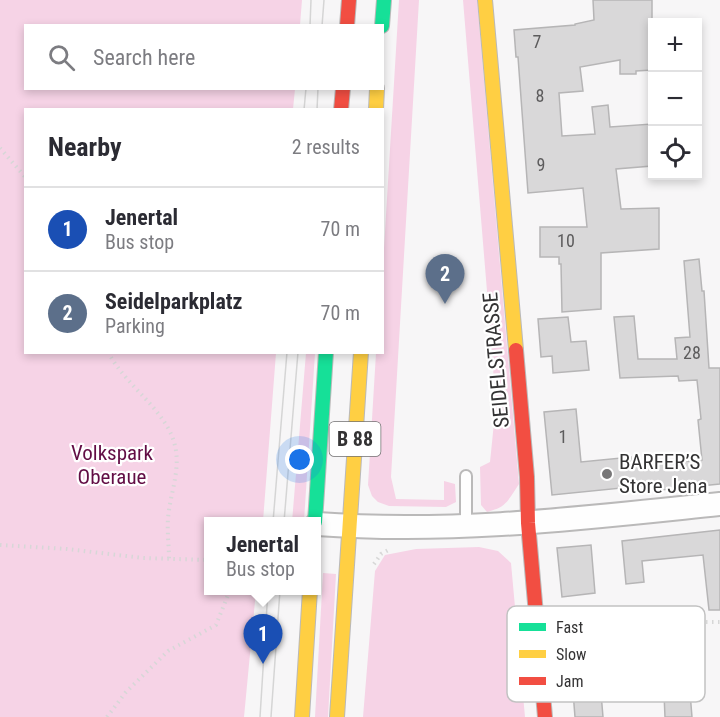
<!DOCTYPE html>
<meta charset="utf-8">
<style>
:root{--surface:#fff;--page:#f2f2f3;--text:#2b2b33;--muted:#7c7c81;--line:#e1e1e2;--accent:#d93025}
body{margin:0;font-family:"Roboto Condensed",sans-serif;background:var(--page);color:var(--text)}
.controls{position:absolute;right:18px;top:18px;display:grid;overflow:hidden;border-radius:0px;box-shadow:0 3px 9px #0003}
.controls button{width:54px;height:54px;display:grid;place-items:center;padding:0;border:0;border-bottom:2px solid var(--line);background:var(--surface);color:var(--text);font:30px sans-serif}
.you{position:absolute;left:300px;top:460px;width:21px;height:21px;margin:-15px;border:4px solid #fff;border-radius:50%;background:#1a73e8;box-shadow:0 0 0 9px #1a73e833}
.badge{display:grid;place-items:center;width:39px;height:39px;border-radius:50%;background:var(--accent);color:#fff;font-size:20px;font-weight:700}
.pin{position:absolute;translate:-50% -50px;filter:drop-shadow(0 2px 3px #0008)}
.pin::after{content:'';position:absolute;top:32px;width:21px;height:18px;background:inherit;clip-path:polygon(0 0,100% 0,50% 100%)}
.popup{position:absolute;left:204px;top:517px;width:117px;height:78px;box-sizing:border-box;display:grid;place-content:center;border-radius:0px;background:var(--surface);filter:drop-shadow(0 2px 4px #0005);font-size:20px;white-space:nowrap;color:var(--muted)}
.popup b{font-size:22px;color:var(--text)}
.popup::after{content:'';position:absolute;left:50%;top:100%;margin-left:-12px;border:12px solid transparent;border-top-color:var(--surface)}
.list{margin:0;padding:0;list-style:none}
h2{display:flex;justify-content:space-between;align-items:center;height:78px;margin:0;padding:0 24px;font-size:26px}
h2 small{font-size:20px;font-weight:400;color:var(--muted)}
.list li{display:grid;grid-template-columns:39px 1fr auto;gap:18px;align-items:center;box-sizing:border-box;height:84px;padding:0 24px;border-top:2px solid var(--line)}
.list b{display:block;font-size:22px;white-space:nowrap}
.list p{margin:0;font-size:20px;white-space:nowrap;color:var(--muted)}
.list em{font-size:20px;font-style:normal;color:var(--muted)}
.icon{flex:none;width:33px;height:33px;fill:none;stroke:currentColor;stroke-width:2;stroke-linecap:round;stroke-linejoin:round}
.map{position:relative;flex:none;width:720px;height:717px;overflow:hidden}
.search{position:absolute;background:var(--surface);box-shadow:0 3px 9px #0003;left:24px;top:24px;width:360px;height:66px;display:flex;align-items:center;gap:15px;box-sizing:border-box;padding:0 21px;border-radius:0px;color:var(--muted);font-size:22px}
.panel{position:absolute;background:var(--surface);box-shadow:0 3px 9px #0003;left:24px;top:108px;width:360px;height:246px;border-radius:0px}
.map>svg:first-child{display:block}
</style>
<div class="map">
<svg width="720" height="717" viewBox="0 0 720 717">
<rect width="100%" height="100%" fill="#f7f6f7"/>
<g fill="#f6d3e6">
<path d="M0,0H302L300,25L26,26V88L295,89L293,109L26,110V352L276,353L263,521L209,522V590L256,591L244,717H0Z"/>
<path d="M399,0H419L391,477L396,499L444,500V481L455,484L456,502L446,507L389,506L378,502L372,496L368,485L376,353L382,352L383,265Z"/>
<path d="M463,0H477L519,484C508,500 507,507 487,512L481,505L480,467L490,462L495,413L493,364Z"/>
<path d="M306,353H315L304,521L292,522Z"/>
<path d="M479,547L498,551L511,563L525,717H538H363L375,571L385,555L416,549Z"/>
<path d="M323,573L336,574L328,717H315Z"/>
</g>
<g fill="#d9d8d9" stroke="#b6b5b6" stroke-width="1.5">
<path d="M593,0H652V70L636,71V74H620V60L580,67L583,91L559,93L562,136L595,134L592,107L608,105L610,127L652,124V166L616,169L621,209L659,208V249L601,253V309L562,312L561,264H559V257H540V227H587L583,188L528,193L518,57H516L514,30L575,25V24L594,20Z"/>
<path d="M699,259L702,291H704L709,368H720V484L661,490V484L552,495L544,412L576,409L581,462L631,457L632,466L702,460L698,420L701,419L697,380L679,381L678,376L620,378L614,317L634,316L638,359H677L675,338L690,337L684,261Z"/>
<path d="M568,317L571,342L586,341L589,370L553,373L552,356L541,357L538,319Z"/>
<path d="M720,530V610H709L703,555L642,561L644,582L626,584L622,541Z"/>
<path d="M591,545L595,593L562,597L557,548Z"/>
<path d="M569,640L686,643L692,717H665L663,670L599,669L603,717H575Z"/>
</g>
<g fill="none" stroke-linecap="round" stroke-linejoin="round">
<g stroke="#bab9b9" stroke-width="14">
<path id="lane" d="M466,476V526"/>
</g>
<g stroke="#bab9b9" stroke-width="26">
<path id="street" d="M317,524C454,534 584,518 720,504"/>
</g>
<g stroke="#bab9b9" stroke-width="16">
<g id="fast">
<path d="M382,26L384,0"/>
<path d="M315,522L326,352"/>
</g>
</g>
<g stroke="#bab9b9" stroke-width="16">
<g id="slow">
<path d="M485,0L516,350"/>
<path d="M376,110L377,88"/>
<path d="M302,717L310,590"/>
<path d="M337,717L361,352"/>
</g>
</g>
<g stroke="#bab9b9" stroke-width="16">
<g id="jam">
<path d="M347,26L349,0"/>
<path d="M341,110L343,88"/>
<path d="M516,350L527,477L528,523L545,717"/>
</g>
</g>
<g stroke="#d7d7d7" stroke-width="4" stroke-dasharray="1.5 4.5" stroke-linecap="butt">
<path d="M0,148L26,178"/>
<path d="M108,352C124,382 152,400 168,428C186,460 171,486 168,518C167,532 169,546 169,560"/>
<path d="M0,545L67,549L143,558L209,560"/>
<path d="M374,564L381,554L390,549"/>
<path d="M652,622H720"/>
<path d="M107,717L126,692L168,651L216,625L230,590"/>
</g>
<use href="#lane" stroke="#fefefe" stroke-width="10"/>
<use href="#street" stroke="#fefefe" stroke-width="22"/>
<use href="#fast" stroke="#16e098" stroke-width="14"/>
<use href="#slow" stroke="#ffcf43" stroke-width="14"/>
<use href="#jam" stroke="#f24e42" stroke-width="14"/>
<g stroke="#d5d5d5" stroke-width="1.5">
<path d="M310,26L311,0"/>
<path d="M322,26L324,0"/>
<path d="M304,110L306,88"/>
<path d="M317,110L318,88"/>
<path d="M273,522L287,352"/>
<path d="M284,522L298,352"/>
<path d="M260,717L268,590"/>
<path d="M271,717L280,590"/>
</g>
</g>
<circle fill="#787778" stroke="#fff" stroke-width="2" cx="607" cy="474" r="6"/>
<g text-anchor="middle" stroke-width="4.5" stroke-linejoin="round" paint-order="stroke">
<g font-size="18" fill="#5d5c5d">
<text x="537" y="48">7</text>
<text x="540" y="102">8</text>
<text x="541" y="171">9</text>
<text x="566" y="247">10</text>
<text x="692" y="359">28</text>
<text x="563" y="443">1</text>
</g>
<rect fill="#fff" stroke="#717071" stroke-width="1.5" x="329.5" y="422" width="51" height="34" rx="4.5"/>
<g font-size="20" font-weight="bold" fill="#343334">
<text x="355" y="446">B 88</text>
</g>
<g font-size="21" fill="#343334" stroke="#fff">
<text transform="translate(496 360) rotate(-95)" y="7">SEIDELSTRASSE</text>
</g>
<g font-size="21" fill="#620d45" stroke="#fff">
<text x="112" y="460">Volkspark<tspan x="112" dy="24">Oberaue</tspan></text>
</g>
<g font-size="21" fill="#343334" stroke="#fff" text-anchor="start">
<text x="619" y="469">BARFER’S<tspan x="619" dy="24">Store Jena</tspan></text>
</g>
</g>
<rect x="507" y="606" width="198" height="96" rx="9" fill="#fff" stroke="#c2c2c2" stroke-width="1.5"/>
<rect x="519" y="623" width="27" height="8" fill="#16e098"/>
<rect x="519" y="650" width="27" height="8" fill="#ffcf43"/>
<rect x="519" y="677" width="27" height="8" fill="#f24e42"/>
<g font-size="16" fill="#343334">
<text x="556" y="633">Fast</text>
<text x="556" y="660">Slow</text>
<text x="556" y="687">Jam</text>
</g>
</svg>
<div class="controls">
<button>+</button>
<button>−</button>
<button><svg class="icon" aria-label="locate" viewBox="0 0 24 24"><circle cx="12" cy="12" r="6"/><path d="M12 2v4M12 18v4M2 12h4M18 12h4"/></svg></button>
</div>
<div class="you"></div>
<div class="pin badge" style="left:263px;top:664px;background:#1a4fb4">1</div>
<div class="popup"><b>Jenertal</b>Bus stop</div>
<div class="pin badge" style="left:445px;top:304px;background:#5c6f8a">2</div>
<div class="search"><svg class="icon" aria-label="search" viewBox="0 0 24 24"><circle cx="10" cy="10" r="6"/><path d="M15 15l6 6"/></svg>Search here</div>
<section class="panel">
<h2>Nearby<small>2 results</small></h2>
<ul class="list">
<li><span class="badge" style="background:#1a4fb4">1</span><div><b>Jenertal</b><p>Bus stop</p></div><em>70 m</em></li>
<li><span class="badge" style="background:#5c6f8a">2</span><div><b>Seidelparkplatz</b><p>Parking</p></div><em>70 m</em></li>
</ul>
</section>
</div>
